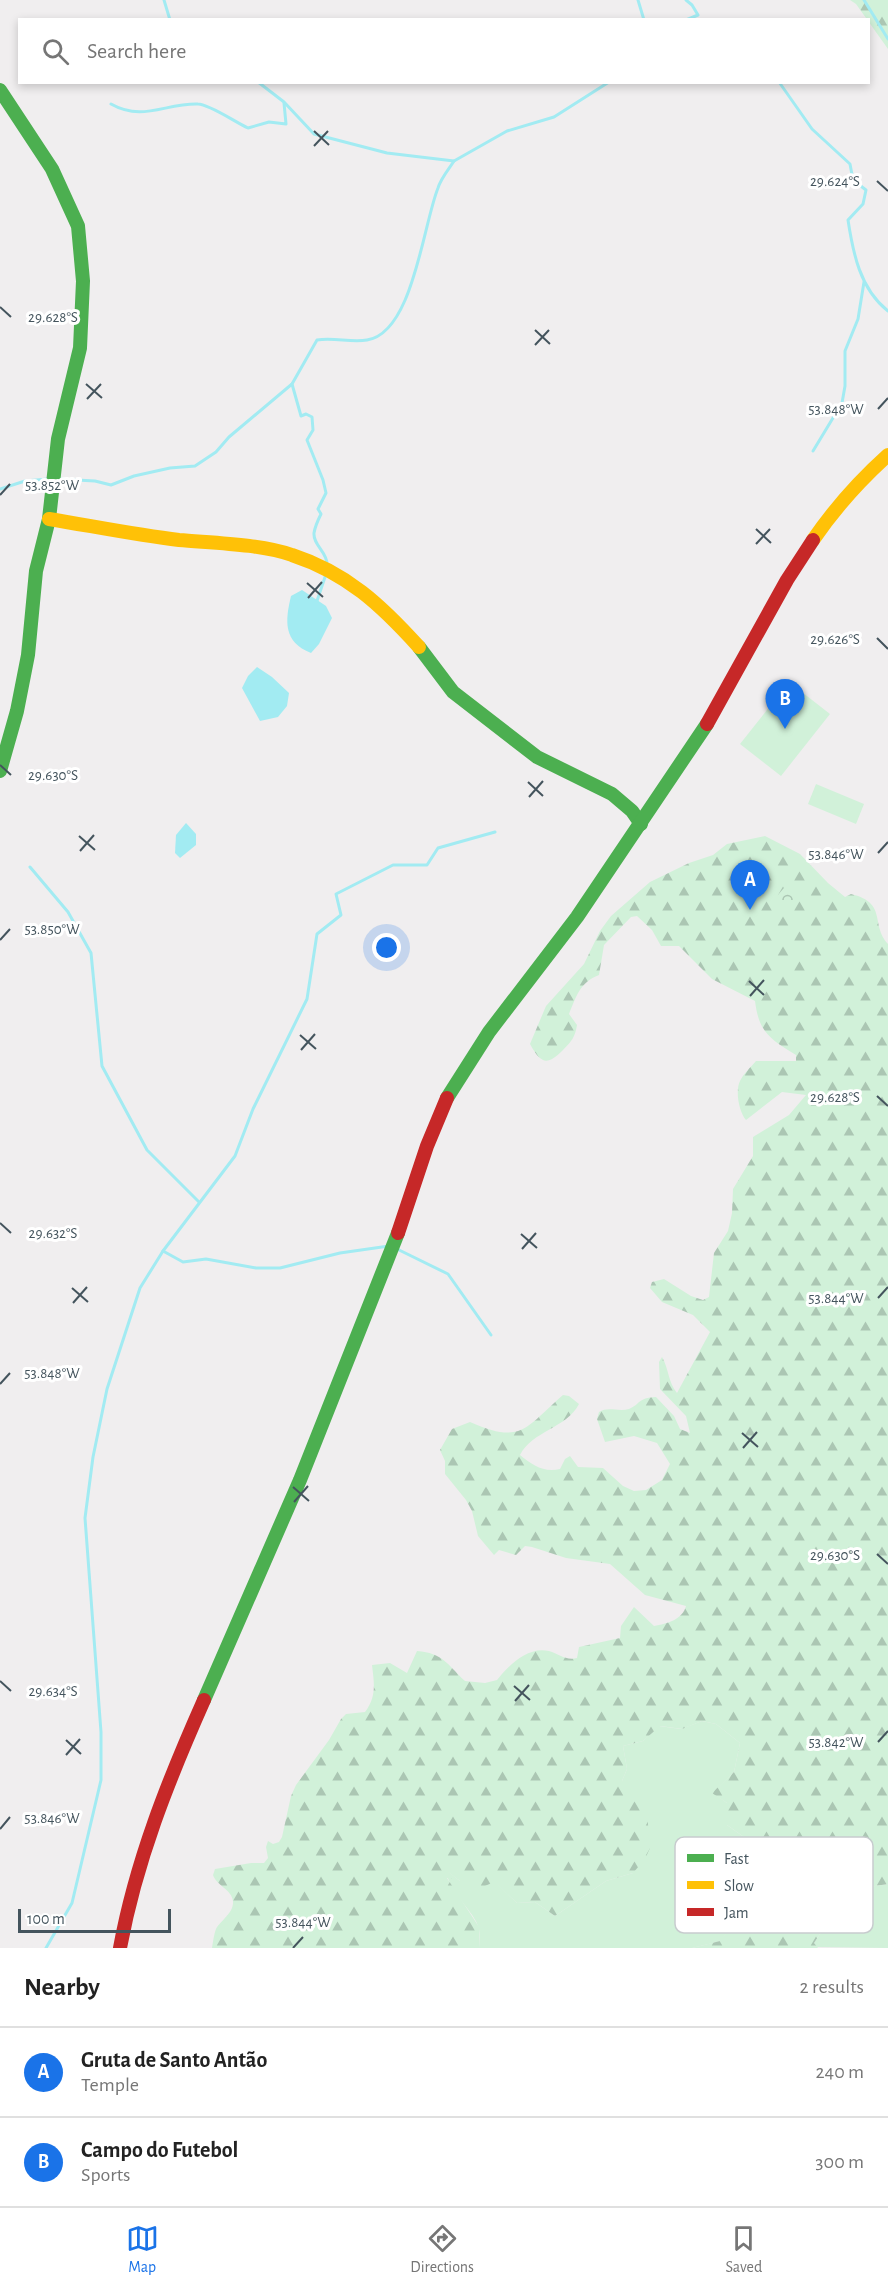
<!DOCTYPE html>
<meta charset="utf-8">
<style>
:root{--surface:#fff;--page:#f2f2f2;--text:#222;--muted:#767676;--line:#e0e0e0;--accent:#1a73e8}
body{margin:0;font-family:"Alegreya Sans",sans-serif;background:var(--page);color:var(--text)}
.scale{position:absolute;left:18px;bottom:15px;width:153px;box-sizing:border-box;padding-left:6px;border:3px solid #44545d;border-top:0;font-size:16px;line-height:21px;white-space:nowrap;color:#44545d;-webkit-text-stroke:4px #fff;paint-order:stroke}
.you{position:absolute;left:387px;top:948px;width:21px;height:21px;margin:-15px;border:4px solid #fff;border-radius:50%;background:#1a73e8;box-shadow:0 0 0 9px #1a73e833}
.badge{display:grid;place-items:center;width:39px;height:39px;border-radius:50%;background:var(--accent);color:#fff;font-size:20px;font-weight:700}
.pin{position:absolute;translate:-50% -50px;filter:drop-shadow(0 2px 3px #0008)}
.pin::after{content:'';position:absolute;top:32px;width:21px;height:18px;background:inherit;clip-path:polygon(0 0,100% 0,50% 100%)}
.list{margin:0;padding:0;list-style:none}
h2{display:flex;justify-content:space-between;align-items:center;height:78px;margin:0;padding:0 24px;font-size:26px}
h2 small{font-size:20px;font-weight:400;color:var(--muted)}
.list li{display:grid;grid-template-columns:39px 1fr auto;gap:18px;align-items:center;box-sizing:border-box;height:90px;padding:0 24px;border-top:2px solid var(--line)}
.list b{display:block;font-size:22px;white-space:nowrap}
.list p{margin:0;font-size:20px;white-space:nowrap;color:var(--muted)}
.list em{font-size:20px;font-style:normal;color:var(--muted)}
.icon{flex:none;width:33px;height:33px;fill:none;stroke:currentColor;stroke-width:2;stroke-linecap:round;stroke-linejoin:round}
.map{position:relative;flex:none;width:888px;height:1948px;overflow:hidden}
.search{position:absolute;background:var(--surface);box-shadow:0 3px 9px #0003;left:18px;right:18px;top:18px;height:66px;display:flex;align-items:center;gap:15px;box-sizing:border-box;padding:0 21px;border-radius:0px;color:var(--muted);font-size:22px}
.sheet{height:258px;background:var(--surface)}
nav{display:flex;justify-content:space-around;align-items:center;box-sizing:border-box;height:84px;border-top:2px solid var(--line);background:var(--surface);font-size:16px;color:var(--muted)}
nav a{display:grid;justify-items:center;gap:3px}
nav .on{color:var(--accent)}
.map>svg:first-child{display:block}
</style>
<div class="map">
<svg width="888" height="1948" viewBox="0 0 888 1948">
<defs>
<pattern id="forest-firs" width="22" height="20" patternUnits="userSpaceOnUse" patternTransform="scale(1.5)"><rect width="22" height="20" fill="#d1f1d9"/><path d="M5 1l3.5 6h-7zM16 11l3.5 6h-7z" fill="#abc6b3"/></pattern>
<pattern id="park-crowns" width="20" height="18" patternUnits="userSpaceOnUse" patternTransform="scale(1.5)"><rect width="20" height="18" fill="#d1f1d9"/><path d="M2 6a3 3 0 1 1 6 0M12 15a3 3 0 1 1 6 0" fill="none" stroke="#abc6b3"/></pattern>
</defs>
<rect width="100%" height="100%" fill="#f0eeef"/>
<g fill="#d1f1d9">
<path d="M789,682L830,714L781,776L740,744Z"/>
<path d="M816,784L864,804L856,824L808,804Z"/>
<path d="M702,1721L716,1724L740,1743L734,1772L713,1793L727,1803V1825L751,1842L727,1903L729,1929L721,1941L692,1948H480C480,1942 480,1935 479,1929C475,1911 449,1894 446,1870L460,1881H494L517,1903L535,1902L555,1916L606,1881L633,1873L622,1781L627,1769L623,1746L643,1741L659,1726L681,1729Z"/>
<path d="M888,1884V1948L816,1947L814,1943L849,1890Z"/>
</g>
<g fill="url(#forest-firs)">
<path d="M850,0H888V49L856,4Z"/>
<path d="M765,836L800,854L828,883L845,897L851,894C888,903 870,924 888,944V1884L849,1890L814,1943L818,1948H692L720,1941L729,1929L726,1903L751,1842L727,1825V1803L712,1793L734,1772L740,1743L716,1724L702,1721L682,1729L660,1726L643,1741L623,1746L627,1769L622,1781L641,1794L647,1812L650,1848L645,1859L633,1873L606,1881L555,1916L535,1902L517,1903L494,1882L478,1889L473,1883L460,1881L448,1872L452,1879L447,1878L479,1927L480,1948H212C213,1942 214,1934 216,1929C221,1920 234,1913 233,1901C232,1890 216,1885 213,1875L215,1869L251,1863H264L268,1858L266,1847L268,1841L273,1844L279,1842L282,1837L291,1796L296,1785L329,1740L341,1719L346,1714L365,1712C377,1696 374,1683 372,1665L390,1663L407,1673L417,1651C443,1653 447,1664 465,1681L485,1683L497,1680C509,1665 528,1646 549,1651C559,1654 566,1661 577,1658L579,1647L620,1638L621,1626L634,1607L654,1626C667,1624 683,1619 686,1606L645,1595L610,1564L566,1558L532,1547L525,1546L516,1555L499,1550L494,1555L478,1536L472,1511L466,1500L445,1474V1461L440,1450L452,1429L470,1422C522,1445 525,1428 563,1395L569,1396L579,1404C567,1428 532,1431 520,1455C532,1465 544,1473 560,1469L565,1459L570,1456L578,1467L603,1468L623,1486L634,1491L646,1490L662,1480L670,1464L657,1443L634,1436L605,1442L597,1419L599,1412C608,1406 618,1412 629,1409C641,1404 637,1398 656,1397L674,1416L680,1429L690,1433L686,1416L660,1389L659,1362L662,1357C669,1369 668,1382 677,1393L710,1332L693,1315L662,1302L650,1288L652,1282L664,1279L691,1296L703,1300L709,1297L714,1253L728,1231L732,1213L733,1189L753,1156V1137L789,1115L806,1095L782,1092L746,1120C739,1112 735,1091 740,1081C743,1074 751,1067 756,1061H796V1055C770,1039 759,1033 755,1001L712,979L679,946H661L652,930L637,916L631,917L604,945L599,975C580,982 576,997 569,1014L577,1025C575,1037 572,1041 563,1050C547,1066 541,1064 530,1044L546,1006L584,964L600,931L611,916L650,882L689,863L713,855L727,844Z"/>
</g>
<path fill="url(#park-crowns)" d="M790,881L802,891L789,906L777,896Z"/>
<g fill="#a2ebf2">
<path d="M302,590L326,606L332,618L319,644L311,653C283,642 285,621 291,596Z"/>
<path d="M257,667L272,677L289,693L287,706L278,717L260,721L242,688L248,676Z"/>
<path d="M186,823L196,834V845L180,858L175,853L176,835Z"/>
</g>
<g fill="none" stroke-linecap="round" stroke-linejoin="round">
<g stroke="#a2ebf2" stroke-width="3">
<path d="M164,0L170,20"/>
<path d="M638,0L644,20"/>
<path d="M864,0L888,39"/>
<path d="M686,20L698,15L692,5L686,0"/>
<path d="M258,82L284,102L314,134L387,153L454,161L507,131L554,117L609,82"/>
<path d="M779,82L812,129L850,164L853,180L866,190L863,204L848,220C853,253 860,289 888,311"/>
<path d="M111,104C143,122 165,103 198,104C209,104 235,122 248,128L269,122L286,124L284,103"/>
<path d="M292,384L301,416L306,414L312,417L313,430L307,440L323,480L326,493L318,509L321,514C318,520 315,527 314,533C313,545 327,552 327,564"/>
<path d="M813,451L842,403L845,386V351L858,319L864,282"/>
<path d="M58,479L95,481L111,485L134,476L170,468L195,466L216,452L229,437L292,384L317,340C334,337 351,343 367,340C413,333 423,225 438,188C441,178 449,169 454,161"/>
<path d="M0,489L25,481L48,479"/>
<path d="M317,601L326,574"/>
<path d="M30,867L68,912L91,953L102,1066L147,1150L199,1202"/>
<path d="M395,1248L448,1274L491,1335"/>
<path d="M163,1251L183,1262L206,1259L256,1268H280L340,1253L389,1246"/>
<path d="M46,1948L72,1903L101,1780V1732L85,1518L93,1457L107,1389L140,1288L163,1251L235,1156L253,1109L307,999L317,934L341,915L336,894L393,865H427L438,848L495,832"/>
</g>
<g stroke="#4caf50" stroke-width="14">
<path d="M0,90L52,169L78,226L83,281L80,348L58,439L49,519L36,571L28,655L17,711L0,771"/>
<path d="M419,647L453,692L537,757L612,794L632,811L641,824"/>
<path d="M447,1098L489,1032L577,917L707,724"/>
<path d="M204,1700L300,1480L398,1233"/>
</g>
<g stroke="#ffc107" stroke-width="14">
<path d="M49,519C92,526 136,535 179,540C213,543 261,544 292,555C347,573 381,605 419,647"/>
<path d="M813,540C835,508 859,481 888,455"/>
</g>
<g stroke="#c62828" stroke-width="14">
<path d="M707,724L787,580L813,540"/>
<path d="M398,1233L427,1146L447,1098"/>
<path d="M120,1948C136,1861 168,1781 204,1700"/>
</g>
</g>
<path fill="none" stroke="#44545d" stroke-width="2" d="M314,131L329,145M314,146L328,131M877,181L888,191M0,307L11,317M535,330L550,344M535,345L549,330M86,384L102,398M87,399L101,384M878,409L888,398M0,495L10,484M756,529L771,543M756,544L770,529M307,583L323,597M308,598L322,582M877,638L888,649M0,765L11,775M528,782L543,796M529,797L543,781M79,836L95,850M80,851L94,835M878,853L888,842M0,940L10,929M749,981L764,995M750,996L764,980M300,1035L316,1049M301,1050L315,1034M877,1096L888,1106M0,1223L11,1233M521,1234L537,1248M522,1249L536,1233M72,1288L88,1302M878,1298L888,1287M73,1303L87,1287M0,1384L10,1373M742,1433L758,1447M743,1448L757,1432M293,1487L309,1501M294,1502L308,1486M877,1554L888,1564M0,1681L11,1691M514,1686L530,1700M515,1701L529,1685M66,1740L81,1754M878,1742L888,1731M66,1755L80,1739M0,1829L10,1817M293,1948L303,1937"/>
<rect x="675" y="1837" width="198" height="96" rx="9" fill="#fff" stroke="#c7ccce" stroke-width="1.5"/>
<rect x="687" y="1854" width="27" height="8" fill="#4caf50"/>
<rect x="687" y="1881" width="27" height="8" fill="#ffc107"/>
<rect x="687" y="1908" width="27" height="8" fill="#c62828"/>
<g font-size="16" fill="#44545d">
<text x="724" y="1864">Fast</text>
<text x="724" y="1891">Slow</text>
<text x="724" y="1918">Jam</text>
</g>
<g font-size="15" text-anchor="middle" fill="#44545d" stroke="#fff" stroke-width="6" stroke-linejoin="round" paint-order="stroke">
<text x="835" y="186">29.624°S</text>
<text x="53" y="322">29.628°S</text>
<text x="836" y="414">53.848°W</text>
<text x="52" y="490">53.852°W</text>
<text x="835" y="644">29.626°S</text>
<text x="53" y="780">29.630°S</text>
<text x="836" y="859">53.846°W</text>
<text x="52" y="934">53.850°W</text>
<text x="835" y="1102">29.628°S</text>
<text x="53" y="1238">29.632°S</text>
<text x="836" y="1303">53.844°W</text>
<text x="52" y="1378">53.848°W</text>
<text x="835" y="1560">29.630°S</text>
<text x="53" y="1696">29.634°S</text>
<text x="836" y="1747">53.842°W</text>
<text x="52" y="1823">53.846°W</text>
<text x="303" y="1927">53.844°W</text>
</g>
</svg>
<div class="scale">100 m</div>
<div class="you"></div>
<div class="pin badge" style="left:750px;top:910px">A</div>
<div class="pin badge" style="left:785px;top:729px">B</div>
<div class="search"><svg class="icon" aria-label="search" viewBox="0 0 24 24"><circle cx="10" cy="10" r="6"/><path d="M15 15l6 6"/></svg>Search here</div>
</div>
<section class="sheet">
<h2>Nearby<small>2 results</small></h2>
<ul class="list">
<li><span class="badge">A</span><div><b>Gruta de Santo Antão</b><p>Temple</p></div><em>240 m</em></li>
<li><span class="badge">B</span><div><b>Campo do Futebol</b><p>Sports</p></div><em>300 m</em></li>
</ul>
</section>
<nav>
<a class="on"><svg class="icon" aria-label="map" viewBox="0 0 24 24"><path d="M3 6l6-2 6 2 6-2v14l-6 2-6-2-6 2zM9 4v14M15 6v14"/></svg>Map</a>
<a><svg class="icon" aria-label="directions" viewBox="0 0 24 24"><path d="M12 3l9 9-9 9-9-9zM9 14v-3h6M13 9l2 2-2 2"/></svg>Directions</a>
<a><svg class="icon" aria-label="saved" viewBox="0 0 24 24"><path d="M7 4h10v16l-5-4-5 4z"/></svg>Saved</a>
</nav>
